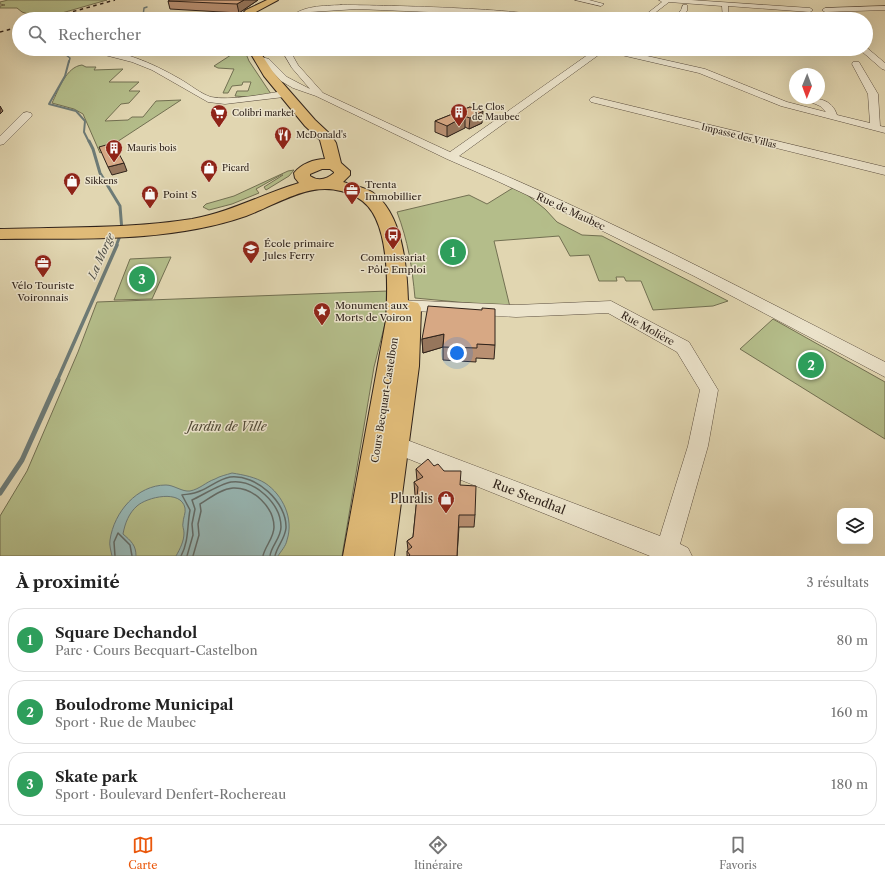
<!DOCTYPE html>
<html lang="fr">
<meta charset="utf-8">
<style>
:root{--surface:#fff;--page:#f2f2f2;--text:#222;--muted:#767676;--line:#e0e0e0;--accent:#ea580c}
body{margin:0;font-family:"Libre Caslon Text",serif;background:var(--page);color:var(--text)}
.controls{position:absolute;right:12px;bottom:12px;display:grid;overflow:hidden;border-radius:8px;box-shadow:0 4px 16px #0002}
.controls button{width:36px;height:36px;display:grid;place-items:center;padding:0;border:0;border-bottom:1px solid var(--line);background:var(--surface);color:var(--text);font:20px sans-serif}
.compass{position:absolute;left:789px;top:68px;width:36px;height:36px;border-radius:50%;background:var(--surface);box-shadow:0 4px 16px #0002;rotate:181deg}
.you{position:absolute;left:457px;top:353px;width:14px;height:14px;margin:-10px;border:3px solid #fff;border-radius:50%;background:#1a73e8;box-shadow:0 0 0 6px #1a73e833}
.badge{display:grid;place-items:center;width:26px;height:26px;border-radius:50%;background:var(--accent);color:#fff;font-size:13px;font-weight:700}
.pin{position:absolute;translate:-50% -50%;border:2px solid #fff;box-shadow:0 1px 4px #0006}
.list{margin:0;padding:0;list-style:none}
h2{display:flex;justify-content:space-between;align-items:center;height:52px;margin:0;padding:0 16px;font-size:17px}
h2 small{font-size:13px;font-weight:400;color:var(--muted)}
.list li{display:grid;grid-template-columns:26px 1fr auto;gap:12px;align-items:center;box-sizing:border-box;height:64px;margin:0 8px 8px;padding:0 8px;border:1px solid var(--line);border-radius:16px}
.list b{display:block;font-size:15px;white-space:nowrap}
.list p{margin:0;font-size:13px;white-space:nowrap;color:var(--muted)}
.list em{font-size:13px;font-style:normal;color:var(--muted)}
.icon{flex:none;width:22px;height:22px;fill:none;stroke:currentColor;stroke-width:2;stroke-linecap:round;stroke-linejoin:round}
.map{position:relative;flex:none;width:885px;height:556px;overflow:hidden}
.search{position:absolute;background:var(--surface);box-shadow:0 4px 16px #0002;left:12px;right:12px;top:12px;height:44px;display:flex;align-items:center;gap:10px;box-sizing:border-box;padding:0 14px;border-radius:22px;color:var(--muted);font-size:15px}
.sheet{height:268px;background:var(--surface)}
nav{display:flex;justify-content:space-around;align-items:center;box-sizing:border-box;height:56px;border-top:1px solid var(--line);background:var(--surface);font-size:11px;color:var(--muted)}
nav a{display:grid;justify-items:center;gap:2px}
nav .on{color:var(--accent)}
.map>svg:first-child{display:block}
</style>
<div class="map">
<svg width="885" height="556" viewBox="0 0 885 556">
<rect width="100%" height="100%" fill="#e1d6b1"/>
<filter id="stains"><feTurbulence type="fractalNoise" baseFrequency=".005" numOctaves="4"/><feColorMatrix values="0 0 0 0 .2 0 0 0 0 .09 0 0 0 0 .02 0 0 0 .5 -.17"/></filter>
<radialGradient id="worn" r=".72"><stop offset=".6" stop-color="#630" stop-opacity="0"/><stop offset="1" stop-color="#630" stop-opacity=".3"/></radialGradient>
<g fill="#b4bd8a" stroke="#727052">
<path d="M8,0H107L41,19H31L37,17L22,12L17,8H0V6L5,5L0,4V2Z"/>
<path d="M197,49H244L249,61L271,94L247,97L235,96L237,91H248L251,82H243L242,85L232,86L228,93H223L234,69L218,68L214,66L234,53L233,52L199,51Z"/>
<path d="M82,65L86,67H96L94,70L123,69L109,82H139L129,91H140L129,103L121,104L105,121L128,120L132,117H143L156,101L181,100L100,153L83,114L74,109L52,103C59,89 66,67 82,65Z"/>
<path d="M294,170L289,176L266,190L264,187L283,175H281L256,189L259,193L232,204L209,210L203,207L206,204L234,196L288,171Z"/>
<path d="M516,186L545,209L557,222L582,235L602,236L728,301L713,306L653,310L641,281H626L624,277H616L617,281H599L589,255L570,256L559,236L494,241L510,307L415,298C412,266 408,241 397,212L469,195L487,204Z"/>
<path d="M171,257L152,299L114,300L130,259Z"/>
<path d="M388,291V312L374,367L342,556H0V516L27,471L78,352L97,302Z"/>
<path d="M773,319L885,382V439L740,349Z"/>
</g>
<path fill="#97b7b5" stroke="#6d7b77" d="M232,473C244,475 255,477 265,483C283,495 294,519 287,540C286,546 281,551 278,556H176C180,549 184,541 184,533C184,529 182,526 183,523C183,518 186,513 185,508C181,489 147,497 137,506C129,513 125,523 123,534C131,541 136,545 136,556H112C111,551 109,545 110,540C114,512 137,485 166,485C174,485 182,492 190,491C200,489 206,482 215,479C220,476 226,475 232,473Z"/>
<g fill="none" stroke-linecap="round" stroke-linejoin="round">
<g stroke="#636c68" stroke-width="1.5">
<path d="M115,556L114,542L118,533L130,545L132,556"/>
<path d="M181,556C189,541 187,526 190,510L182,495C188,494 194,494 200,491C210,487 219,479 230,477C256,474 287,502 286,528C285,539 277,546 275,556"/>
<path d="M187,556L193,535L192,524L195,509L192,500C203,495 220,484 231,482C255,479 281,504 281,527C281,538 271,546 270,556"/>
<path d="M193,556L199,535L198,524L201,511L200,504C210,498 221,489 233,488C254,487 274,508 274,527C274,538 265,546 263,556"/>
</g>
<g stroke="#6d7b77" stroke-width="1.5">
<path d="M135,19L143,16L144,8L147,7"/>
<path d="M58,49L70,58L69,62"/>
</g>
<path stroke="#6d7b77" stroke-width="2" d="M69,61L65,76L49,104L76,111L85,121L84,132L89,142"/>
<path stroke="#6d7b77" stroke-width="3" d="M89,141L93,149L100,173L120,206L122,231L116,246"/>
<path stroke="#6d7b77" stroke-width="3.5" d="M57,381L117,245"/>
<path stroke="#6d7b77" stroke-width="5" d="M0,493L22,460L58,380"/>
<g stroke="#5c4f40" stroke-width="1">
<g id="minor">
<path d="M575,0H589L604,4L601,6Z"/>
<path d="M659,0H691L810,8L813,10L810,12L728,6L729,19H723L722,6L669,2L647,19H640L662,2Z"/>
<path d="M341,5C369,5 537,8 550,19L477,14L357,9L310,12L296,19H289C301,5 324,6 341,5Z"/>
<path d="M683,5H687V11L681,17H677L676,16L681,10Z"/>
<path d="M885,6V10L825,12L822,10L825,8Z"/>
<path d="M739,13L774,17L777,19H756L737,16L736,15Z"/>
<path d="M866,47L885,63V70L882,69L859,49H866Z"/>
<path d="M88,49C121,49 152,63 180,79C189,84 201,94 211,97C230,101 264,94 284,91L289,94L284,97L225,104L208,102L152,70L132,62L89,51Z"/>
<path d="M281,49H289L298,65L323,93L450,152L596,49H616L705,69L787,102L826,112L820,106L806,100L804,98C818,98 832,99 837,115L870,123L868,94L852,64L853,62H859L878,94L880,126L885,127V133L781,106L699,73L604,51L459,156C605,216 745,290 885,362V377L694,276L578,219L495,180L447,159L316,96L293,88L281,81L266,65L254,58L258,56L269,59L287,77L310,89L292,68Z"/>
<path d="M594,97L885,167V175L591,102L589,100L591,98Z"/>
<path d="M27,112L31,113L32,115L31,117L4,144L0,145V136L23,113Z"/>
<path d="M399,300L516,305L611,301L689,342L718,390L708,446L680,544L688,548L692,556H650L384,449L381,443L384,437L391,434L660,536L688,446L700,390L677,352L608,313L516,317L399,310L393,309L391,305L393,301Z"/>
</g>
</g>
<g stroke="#2f221a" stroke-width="2">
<g id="major">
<path d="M267,0H278L252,14L248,19H238L246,10Z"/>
<path d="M248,49H258L273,72L315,120L331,135L336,143L341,163L350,171V175L343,182C353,185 363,187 372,192C403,213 407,268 408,301L418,303L421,308L419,366L394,556H343L386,320C388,288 391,216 358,198C317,175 284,202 246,216C168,243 82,238 0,239V229C64,227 129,229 192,219C230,212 263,194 299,183L295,178L294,173C301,164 314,159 325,159L320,140L305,126L264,76ZM322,169H330L334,172V173C327,179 319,182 310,176V174Z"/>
</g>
</g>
<use href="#minor" fill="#ece4cc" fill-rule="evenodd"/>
<use href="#major" fill="#e0bb78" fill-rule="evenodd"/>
<g stroke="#2f221a" stroke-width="1.5" stroke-dasharray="3.5 3.5" stroke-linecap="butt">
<path d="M46,19L115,0"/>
<path d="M0,32L19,27"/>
</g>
</g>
<g fill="#b99072" stroke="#2f221a">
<path d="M258,0L239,13L170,9L168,1Z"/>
<path d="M470,107L482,123L469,129L465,127L447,137L435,132V121Z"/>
<path d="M422,339L495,345L494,359L476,358V362L443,360V347L423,353Z"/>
<path d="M434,466L444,471L460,485L475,515L474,527H459L457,556H407V551L408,550L407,541L413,537L417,498L415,495L414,482L417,481L416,469Z"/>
</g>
<g fill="#96765c" stroke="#2f221a">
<path d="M244,0H258L239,13L237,4Z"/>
<path d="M0,106L3,111L0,114Z"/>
<path d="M483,111L482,123L469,129L470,118Z"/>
<path d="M465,116V128L447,137V126Z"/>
<path d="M124,163L127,171L112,175L108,167Z"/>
<path d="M444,334L443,347L423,353L422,339Z"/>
</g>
<g fill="#d7a884" stroke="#2f221a">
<path d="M170,0H244L237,4L168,1Z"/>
<path d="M470,107L483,111L470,118L458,114L465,116L447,126L435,121Z"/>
<path d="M113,143L124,163L108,167L99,147Z"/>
<path d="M428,306L482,310V308L495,309V345L477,344V348L443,347L444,334L422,339Z"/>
<path d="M428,459L434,466L438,464L444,471H461L460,485L476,486L475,515H459L457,556H409L410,555L407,551L412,547L407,541L413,537L418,487L414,482L423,477L416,469Z"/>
</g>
<defs>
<g id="building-pin" transform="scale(0.9)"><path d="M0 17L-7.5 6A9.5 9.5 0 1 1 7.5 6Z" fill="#8f2418" stroke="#ece4cc"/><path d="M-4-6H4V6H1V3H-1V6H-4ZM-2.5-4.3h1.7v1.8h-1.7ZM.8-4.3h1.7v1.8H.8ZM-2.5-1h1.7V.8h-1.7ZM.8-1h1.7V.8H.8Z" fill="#fff"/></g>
<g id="supermarket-pin" transform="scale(0.9)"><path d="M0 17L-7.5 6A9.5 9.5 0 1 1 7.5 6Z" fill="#8f2418" stroke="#ece4cc"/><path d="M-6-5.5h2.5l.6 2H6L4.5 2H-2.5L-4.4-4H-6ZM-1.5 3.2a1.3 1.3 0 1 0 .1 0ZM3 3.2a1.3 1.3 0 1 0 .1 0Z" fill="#fff"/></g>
<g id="restaurant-pin" transform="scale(0.9)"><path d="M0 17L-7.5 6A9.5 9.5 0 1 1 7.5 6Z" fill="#8f2418" stroke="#ece4cc"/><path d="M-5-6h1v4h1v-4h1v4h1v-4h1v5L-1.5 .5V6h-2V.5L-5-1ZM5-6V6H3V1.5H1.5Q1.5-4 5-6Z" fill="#fff"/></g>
<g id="shop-pin" transform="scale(0.9)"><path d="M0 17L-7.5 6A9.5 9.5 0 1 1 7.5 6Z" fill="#8f2418" stroke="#ece4cc"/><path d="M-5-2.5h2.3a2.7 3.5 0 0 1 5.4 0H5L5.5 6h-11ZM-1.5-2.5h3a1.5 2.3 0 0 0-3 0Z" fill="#fff"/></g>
<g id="office-pin" transform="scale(0.9)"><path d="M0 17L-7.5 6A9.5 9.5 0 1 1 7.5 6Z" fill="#8f2418" stroke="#ece4cc"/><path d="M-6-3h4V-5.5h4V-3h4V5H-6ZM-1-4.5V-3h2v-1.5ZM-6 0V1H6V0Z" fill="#fff"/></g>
<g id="bus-pin" transform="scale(0.9)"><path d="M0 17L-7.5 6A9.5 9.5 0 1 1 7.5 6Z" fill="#8f2418" stroke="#ece4cc"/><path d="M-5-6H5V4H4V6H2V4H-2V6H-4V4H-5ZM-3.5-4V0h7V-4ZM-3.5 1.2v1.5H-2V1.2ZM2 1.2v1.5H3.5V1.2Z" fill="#fff"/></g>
<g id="school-pin" transform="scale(0.9)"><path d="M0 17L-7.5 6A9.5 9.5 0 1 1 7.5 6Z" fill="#8f2418" stroke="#ece4cc"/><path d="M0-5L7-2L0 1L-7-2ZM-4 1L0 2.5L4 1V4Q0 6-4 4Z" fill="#fff"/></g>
<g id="sight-pin" transform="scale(0.9)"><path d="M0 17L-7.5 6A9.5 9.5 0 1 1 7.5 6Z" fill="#8f2418" stroke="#ece4cc"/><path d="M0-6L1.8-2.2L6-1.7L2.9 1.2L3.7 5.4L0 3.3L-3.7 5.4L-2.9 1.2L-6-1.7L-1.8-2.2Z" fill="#fff"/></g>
</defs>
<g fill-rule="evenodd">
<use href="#building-pin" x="459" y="112"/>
<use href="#supermarket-pin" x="219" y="113"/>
<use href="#restaurant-pin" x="283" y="135"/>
<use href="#building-pin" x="114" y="148"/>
<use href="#shop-pin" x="209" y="168"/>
<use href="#shop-pin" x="72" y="181"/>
<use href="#office-pin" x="352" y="190"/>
<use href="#shop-pin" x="150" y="194"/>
<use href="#bus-pin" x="393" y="235"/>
<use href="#school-pin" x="251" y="249"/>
<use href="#office-pin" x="43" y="263"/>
<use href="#sight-pin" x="322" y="311"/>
<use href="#shop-pin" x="446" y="499"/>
</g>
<g text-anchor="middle" stroke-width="3" stroke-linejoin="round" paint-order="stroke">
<g font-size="9" fill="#2f221a" stroke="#ece4cc" text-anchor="start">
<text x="472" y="110">Le Clos<tspan x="472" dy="10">de Maubec</tspan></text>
<text x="232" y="116">Colibri market</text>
<text x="296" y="138">McDonald's</text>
<text x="127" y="151">Mauris bois</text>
<text x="222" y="171">Picard</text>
<text x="85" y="184">Sikkens</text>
</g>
<g font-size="9" fill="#2f221a" stroke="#ece4cc">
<text transform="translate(739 136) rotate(14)" y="3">Impasse des Villas</text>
</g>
<g font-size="10" fill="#2f221a" stroke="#ece4cc" text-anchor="start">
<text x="365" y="188">Trenta<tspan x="365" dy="12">Immobillier</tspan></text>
<text x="163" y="198">Point S</text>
<text x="264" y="247">École primaire<tspan x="264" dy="12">Jules Ferry</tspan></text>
<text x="393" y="261" text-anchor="middle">Commissariat<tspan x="393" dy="12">- Pôle Emploi</tspan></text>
<text x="43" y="289" text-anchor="middle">Vélo Touriste<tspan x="43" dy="12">Voironnais</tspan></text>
<text x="335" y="309">Monument aux<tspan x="335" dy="12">Morts de Voiron</tspan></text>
</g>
<g font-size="10" fill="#2f221a" stroke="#ece4cc">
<text transform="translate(571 211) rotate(25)" y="4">Rue de Maubec</text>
<text transform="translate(648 328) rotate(29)" y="4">Rue Molière</text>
<text transform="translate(384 400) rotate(-81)" y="4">Cours Becquart-Castelbon</text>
</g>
<g font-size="11" font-style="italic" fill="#4e4f48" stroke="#ece4cc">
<text transform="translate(101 256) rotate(-66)" y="4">La Morge</text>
</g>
<g font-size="12" font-style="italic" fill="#504936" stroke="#ece4cc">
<text x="227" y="431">Jardin de Ville</text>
</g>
<g font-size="12" fill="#2f221a" stroke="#ece4cc">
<text transform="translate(529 497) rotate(21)" y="4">Rue Stendhal</text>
</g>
<g font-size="12" fill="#2f221a" stroke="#ece4cc" text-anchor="end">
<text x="433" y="503">Pluralis</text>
</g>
</g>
<rect width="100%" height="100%" filter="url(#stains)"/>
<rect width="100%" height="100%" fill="url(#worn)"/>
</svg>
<div class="controls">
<button><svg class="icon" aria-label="layers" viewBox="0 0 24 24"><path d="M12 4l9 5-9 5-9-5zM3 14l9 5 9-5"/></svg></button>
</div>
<svg class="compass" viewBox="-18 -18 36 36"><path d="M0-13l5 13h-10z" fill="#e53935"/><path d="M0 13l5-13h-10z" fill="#767676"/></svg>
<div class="you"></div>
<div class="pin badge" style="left:453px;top:252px;background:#2e9e5b">1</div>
<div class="pin badge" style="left:811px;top:365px;background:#2e9e5b">2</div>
<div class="pin badge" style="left:142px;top:279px;background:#2e9e5b">3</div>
<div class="search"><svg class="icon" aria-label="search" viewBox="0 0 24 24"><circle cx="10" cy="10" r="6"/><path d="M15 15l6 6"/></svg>Rechercher</div>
</div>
<section class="sheet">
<h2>À proximité<small>3 résultats</small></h2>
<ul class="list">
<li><span class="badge" style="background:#2e9e5b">1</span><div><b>Square Dechandol</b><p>Parc · Cours Becquart-Castelbon</p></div><em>80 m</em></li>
<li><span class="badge" style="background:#2e9e5b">2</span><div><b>Boulodrome Municipal</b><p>Sport · Rue de Maubec</p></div><em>160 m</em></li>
<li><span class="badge" style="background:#2e9e5b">3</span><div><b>Skate park</b><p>Sport · Boulevard Denfert-Rochereau</p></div><em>180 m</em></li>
</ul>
</section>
<nav>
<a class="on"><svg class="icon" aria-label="map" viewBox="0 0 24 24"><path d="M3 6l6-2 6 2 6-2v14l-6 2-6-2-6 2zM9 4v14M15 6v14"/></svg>Carte</a>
<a><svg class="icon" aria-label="directions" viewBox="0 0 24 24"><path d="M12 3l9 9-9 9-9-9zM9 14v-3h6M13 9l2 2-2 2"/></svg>Itinéraire</a>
<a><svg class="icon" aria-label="saved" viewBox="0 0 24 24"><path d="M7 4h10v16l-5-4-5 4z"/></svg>Favoris</a>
</nav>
